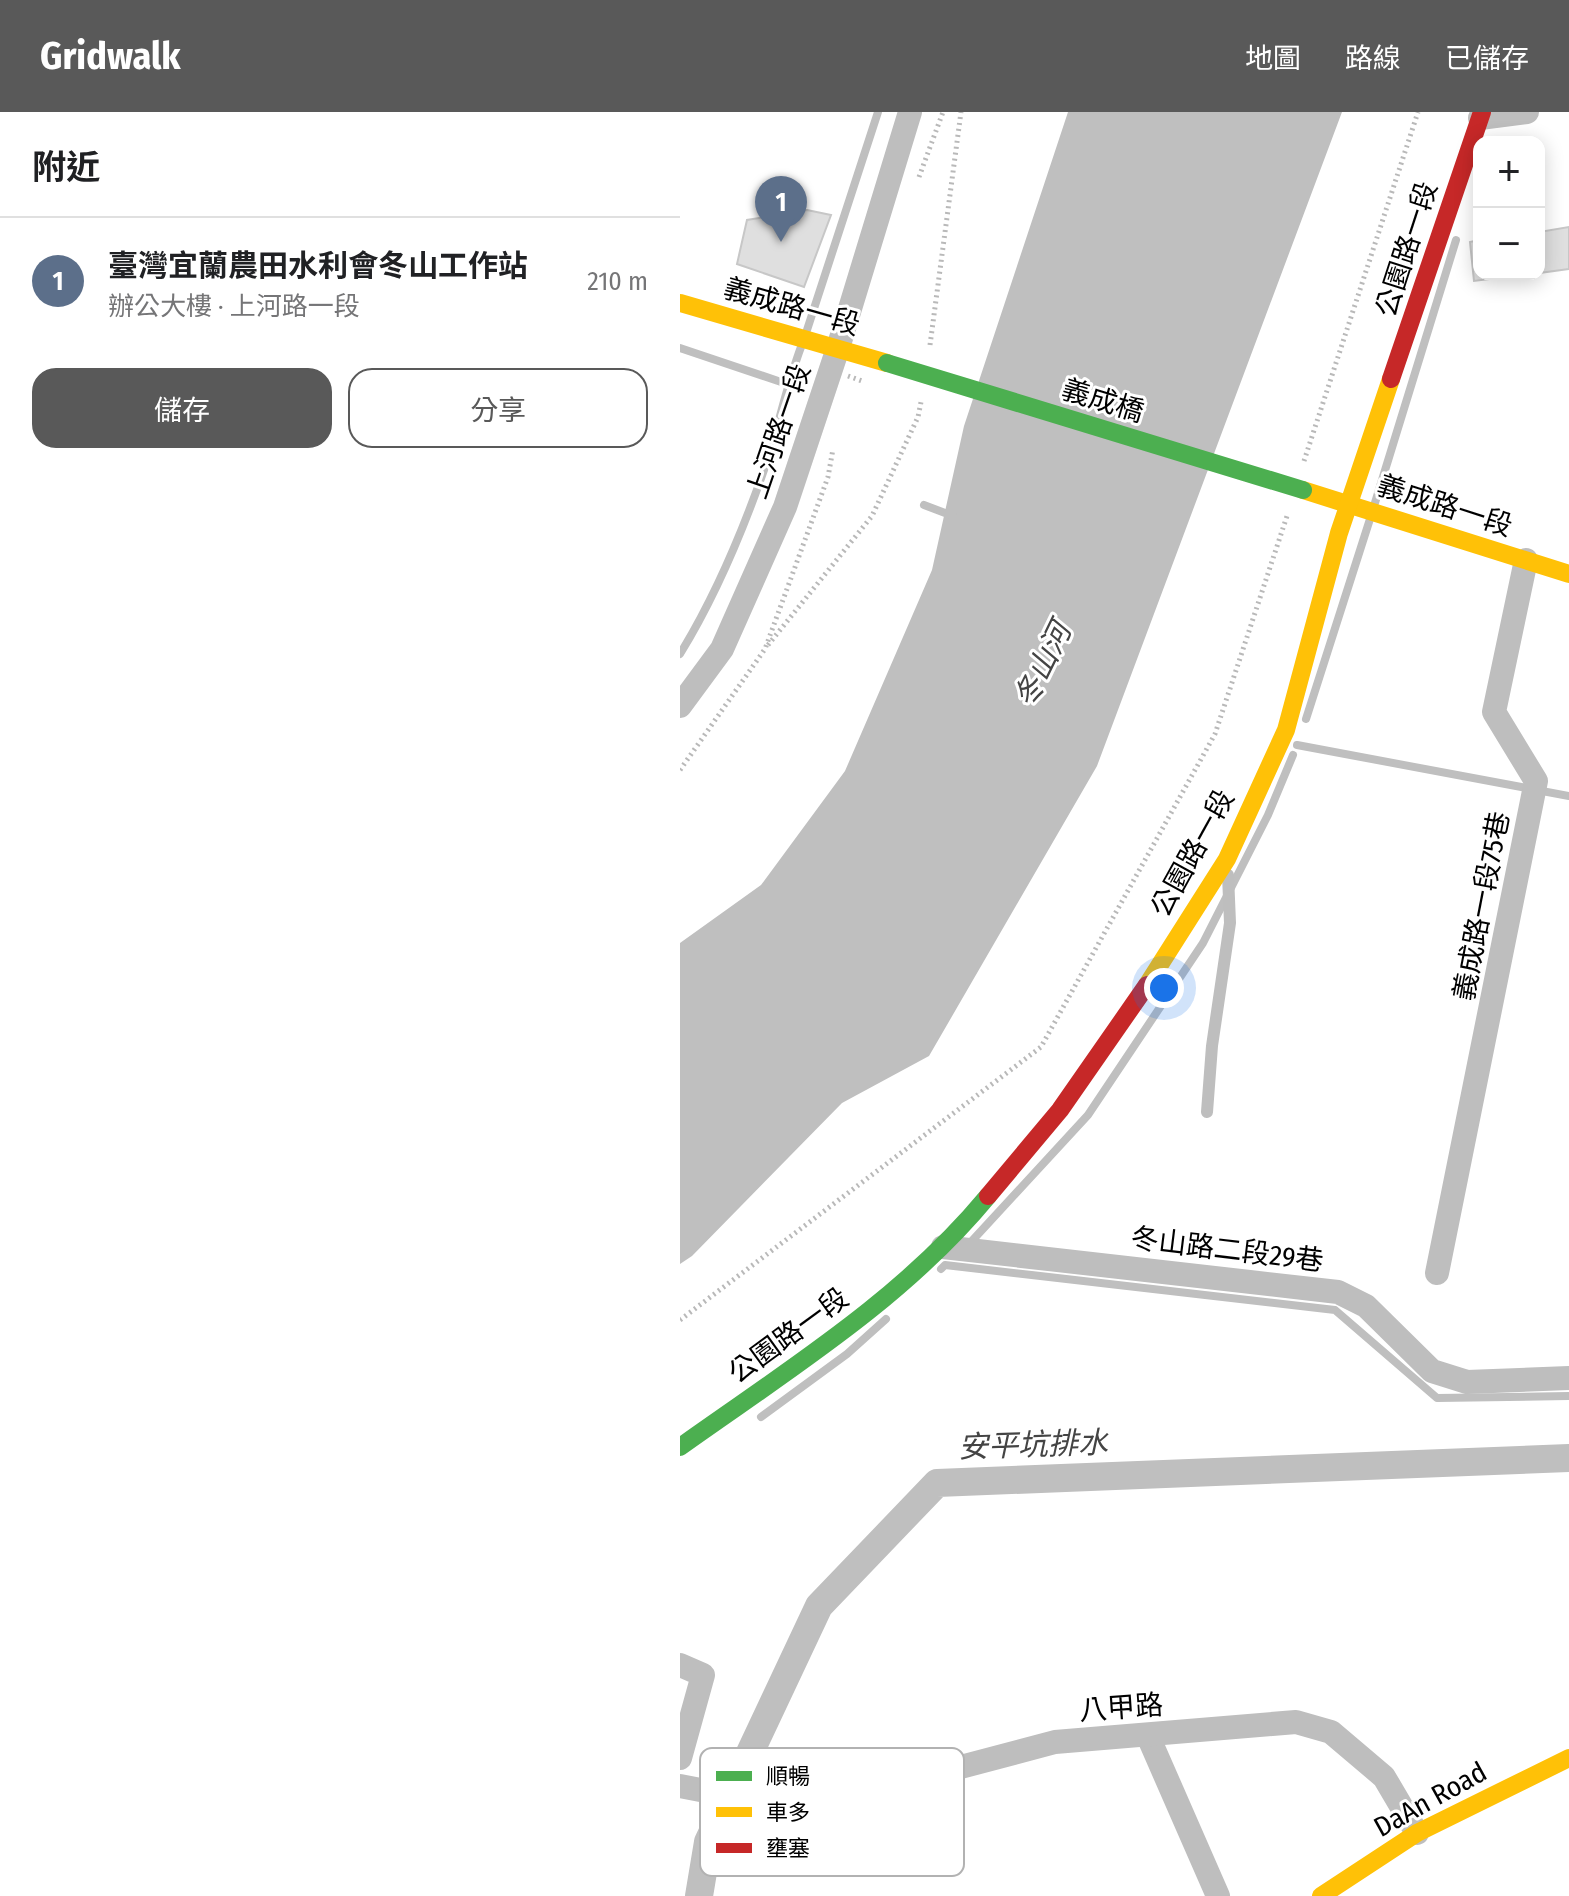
<!DOCTYPE html>
<html lang="zh-TW">
<meta charset="utf-8">
<style>
:root{--surface:#fff;--page:#f2f2f2;--text:#202124;--muted:#757577;--line:#e0e0e0;--accent:#595959}
body{margin:0;font-family:"Fira Sans Condensed","Noto Sans TC",sans-serif;background:var(--page);color:var(--text)}
.controls{position:absolute;right:24px;top:24px;display:grid;overflow:hidden;border-radius:16px;box-shadow:0 4px 20px #0003}
.controls button{width:72px;height:72px;display:grid;place-items:center;padding:0;border:0;border-bottom:2px solid var(--line);background:var(--surface);color:var(--text);font:40px sans-serif}
.you{position:absolute;left:484px;top:876px;width:28px;height:28px;margin:-20px;border:6px solid #fff;border-radius:50%;background:#1a73e8;box-shadow:0 0 0 12px #1a73e833}
.badge{display:grid;place-items:center;width:52px;height:52px;border-radius:50%;background:var(--accent);color:#fff;font-size:26px;font-weight:700}
.pin{position:absolute;translate:-50% -66px;filter:drop-shadow(0 2px 4px #0008)}
.pin::after{content:'';position:absolute;top:42px;width:28px;height:24px;background:inherit;clip-path:polygon(0 0,100% 0,50% 100%)}
.list{margin:0;padding:0;list-style:none}
h2{display:flex;justify-content:space-between;align-items:center;height:104px;margin:0;padding:0 32px;font-size:34px}
h2 small{font-size:26px;font-weight:400;color:var(--muted)}
.list li{display:grid;grid-template-columns:52px 1fr auto;gap:24px;align-items:center;box-sizing:border-box;height:128px;padding:0 32px;border-top:2px solid var(--line)}
.list b{display:block;font-size:30px;white-space:nowrap}
.list p{margin:0;font-size:26px;white-space:nowrap;color:var(--muted)}
.list em{font-size:26px;font-style:normal;color:var(--muted)}
.actions{display:flex;gap:16px;padding:24px 32px}
.actions a{flex:1;padding:18px 0;border:2px solid var(--accent);border-radius:24px;text-align:center;font-size:28px;color:var(--accent)}
.actions .main{background:var(--accent);color:#fff}
.map{position:relative;flex:none;width:889px;height:1784px;overflow:hidden}
header{display:flex;align-items:center;gap:48px;box-sizing:border-box;height:112px;padding:0 40px;background:var(--accent);color:#fff}
header strong{font-size:38px}
nav{display:flex;gap:44px;margin-inline-start:auto;font-size:28px}
main{display:flex}
aside{flex:1;background:var(--surface)}
.map>svg:first-child{display:block}
</style>
<header>
<strong>Gridwalk</strong>
<nav><a>地圖</a><a>路線</a><a>已儲存</a></nav>
</header>
<main>
<aside>
<h2>附近<small></small></h2>
<ul class="list">
<li><span class="badge" style="background:#5c6f8a">1</span><div><b>臺灣宜蘭農田水利會冬山工作站</b><p>辦公大樓 · 上河路一段</p></div><em>210 m</em></li>
</ul>
<div class="actions"><a class="main">儲存</a><a>分享</a></div>
</aside>
<div class="map">
<svg width="889" height="1784" viewBox="0 0 889 1784">
<rect width="100%" height="100%" fill="#fff"/>
<path fill="#bfbfbf" d="M388,0H662L417,654L249,944L162,991L12,1144L0,1152V831L81,773L165,659L252,458L284,314Z"/>
<g fill="none" stroke-linecap="round" stroke-linejoin="round">
<g stroke="#bfbfbf" stroke-width="8">
<path d="M127,218L198,0"/>
<path d="M0,236L107,272"/>
<path d="M244,393L273,404"/>
<path d="M694,394L776,128"/>
<path d="M0,542C35,485 62,421 84,358C98,317 106,275 121,235"/>
<path d="M626,607L690,407"/>
<path d="M617,633L889,684"/>
<path d="M290,1131L408,1003L523,831L588,703L613,643"/>
<path d="M261,1157L265,1153L655,1198L757,1286L889,1284"/>
<path d="M81,1305L167,1242L206,1207"/>
</g>
<path stroke="#bfbfbf" stroke-width="28" d="M19,1784L28,1730L139,1494L257,1371L889,1346"/>
</g>
<g fill="#dfdfdf" stroke="#c7c7c7" stroke-width="2">
<path d="M127,98L151,103L124,175L57,152L67,108Z"/>
<path d="M889,115V157L859,161V120Z"/>
<path d="M799,128V162H849L794,169L790,130Z"/>
</g>
<g fill="none" stroke-linecap="round" stroke-linejoin="round">
<g stroke="#b9b9b9" stroke-width="5" stroke-dasharray="2 4" stroke-linecap="butt">
<path d="M239,65L263,0"/>
<path d="M250,233L281,0"/>
<path d="M624,349L738,0"/>
<path d="M88,533L192,404L238,305L241,290"/>
<path d="M0,658L85,537L148,365L153,337"/>
<path d="M0,1208L361,935L535,622L607,404"/>
</g>
<path stroke="#bebebe" stroke-width="12" d="M527,1000L532,934L550,811L548,763"/>
<g stroke="#bebebe" stroke-width="24">
<path d="M800,6L847,0"/>
<path d="M0,594L42,537L105,395L158,236L230,0"/>
<path d="M263,1135L658,1180L686,1194L752,1259L787,1270L889,1266"/>
<path d="M757,1161L856,669L814,600L846,448"/>
<path d="M0,1553L23,1563L0,1646"/>
<path d="M468,1624L538,1784"/>
<path d="M0,1674L108,1695L137,1693L375,1630L616,1610L651,1620L704,1665L737,1721"/>
</g>
<path stroke="#4caf50" stroke-width="18" d="M0,1335C108,1258 223,1187 308,1084"/>
<g stroke="#ffc107" stroke-width="18">
<path d="M0,191L207,251"/>
<path d="M623,378L889,462"/>
<path d="M467,873L547,747L606,618L659,421L711,267"/>
<path d="M641,1784L737,1721L889,1646"/>
</g>
<g stroke="#c62828" stroke-width="18">
<path d="M711,267L802,0"/>
<path d="M308,1084L380,998L467,873"/>
</g>
<path stroke="#b9b9b9" stroke-width="5" stroke-dasharray="2 4" stroke-linecap="butt" d="M168,264L182,269"/>
<path stroke="#4caf50" stroke-width="18" d="M207,251L623,378"/>
</g>
<g text-anchor="middle" stroke-width="6" stroke-linejoin="round" paint-order="stroke">
<g font-size="28" fill="#000" stroke="#fff">
<text transform="translate(726 137) rotate(-72)" y="10">公園路一段</text>
<text transform="translate(112 194) rotate(16)" y="10">義成路一段</text>
<text transform="translate(423 288) rotate(17)" y="10">義成橋</text>
<text transform="translate(98 319) rotate(-71)" y="10">上河路一段</text>
<text transform="translate(765 393) rotate(18)" y="10">義成路一段</text>
<text transform="translate(512 741) rotate(-61)" y="10">公園路一段</text>
<text transform="translate(801 794) rotate(-79)" y="10">義成路一段75巷</text>
<text transform="translate(547 1137) rotate(7)" y="10">冬山路二段29巷</text>
<text transform="translate(108 1223) rotate(-36)" y="10">公園路一段</text>
<text transform="translate(441 1595) rotate(-4)" y="10">八甲路</text>
<text transform="translate(750 1687) rotate(-29)" y="10">DaAn Road</text>
</g>
<g font-size="30" font-style="italic" fill="#444" stroke="#fff">
<text transform="translate(363 553) rotate(-64)" y="10">冬山河</text>
<text transform="translate(353 1333) rotate(-2)" y="10">安平坑排水</text>
</g>
</g>
<rect x="20" y="1636" width="264" height="128" rx="12" fill="#fff" stroke="#b2b2b2" stroke-width="2"/>
<rect x="36" y="1659" width="36" height="10" fill="#4caf50"/>
<rect x="36" y="1695" width="36" height="10" fill="#ffc107"/>
<rect x="36" y="1731" width="36" height="10" fill="#c62828"/>
<g font-size="22" fill="#000">
<text x="86" y="1672">順暢</text>
<text x="86" y="1708">車多</text>
<text x="86" y="1744">壅塞</text>
</g>
</svg>
<div class="controls">
<button>+</button>
<button>−</button>
</div>
<div class="you"></div>
<div class="pin badge" style="left:101px;top:130px;background:#5c6f8a">1</div>
</div>
</main>
